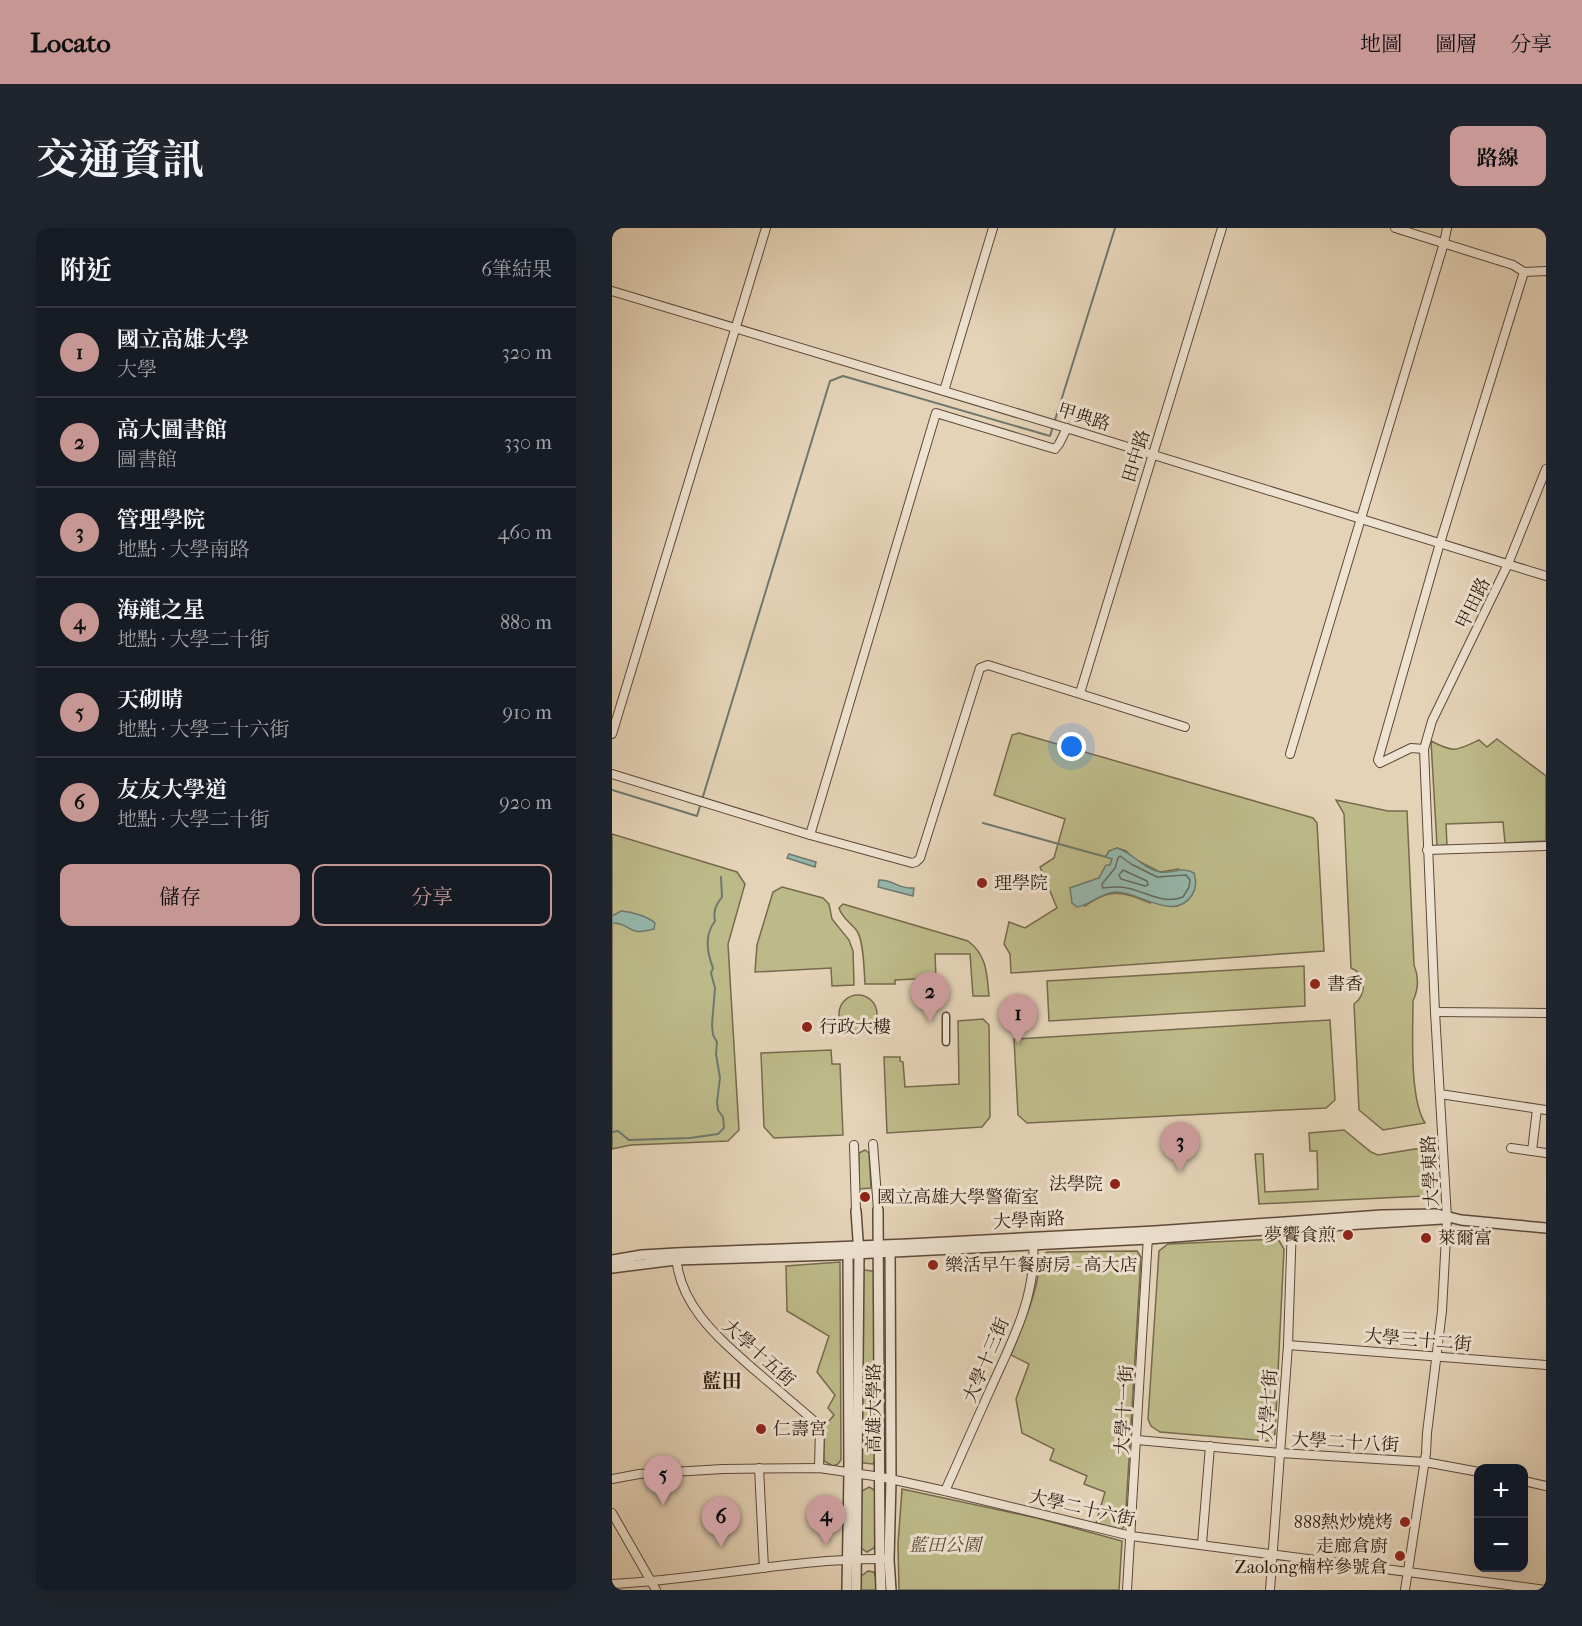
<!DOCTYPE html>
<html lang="zh-TW">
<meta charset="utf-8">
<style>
:root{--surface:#171b24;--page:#20242c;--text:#f1f3f6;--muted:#9ea1a6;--line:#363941;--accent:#c59692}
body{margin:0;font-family:"IM FELL French Canon","Noto Serif TC",serif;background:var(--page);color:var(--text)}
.controls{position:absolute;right:18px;bottom:18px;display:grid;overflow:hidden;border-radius:12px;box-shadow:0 6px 24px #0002}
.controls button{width:54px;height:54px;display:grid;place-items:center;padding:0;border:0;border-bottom:2px solid var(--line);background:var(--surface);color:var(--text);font:30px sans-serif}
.you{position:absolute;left:460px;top:519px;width:21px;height:21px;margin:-15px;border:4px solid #fff;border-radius:50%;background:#1a73e8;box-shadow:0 0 0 9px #1a73e833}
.badge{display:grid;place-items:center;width:39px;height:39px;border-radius:50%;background:var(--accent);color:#111;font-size:20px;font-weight:700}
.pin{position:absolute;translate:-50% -50px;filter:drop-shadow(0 2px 3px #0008)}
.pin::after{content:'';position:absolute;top:32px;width:21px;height:18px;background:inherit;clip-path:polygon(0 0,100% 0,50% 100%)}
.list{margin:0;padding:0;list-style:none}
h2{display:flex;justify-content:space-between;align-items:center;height:78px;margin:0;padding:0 24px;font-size:26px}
h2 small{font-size:20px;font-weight:400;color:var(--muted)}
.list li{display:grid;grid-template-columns:39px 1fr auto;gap:18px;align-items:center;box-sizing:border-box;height:90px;padding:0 24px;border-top:2px solid var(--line)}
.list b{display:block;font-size:22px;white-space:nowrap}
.list p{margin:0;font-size:20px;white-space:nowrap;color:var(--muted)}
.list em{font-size:20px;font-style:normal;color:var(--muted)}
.actions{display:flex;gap:12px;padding:18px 24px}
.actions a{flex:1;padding:14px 0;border:2px solid var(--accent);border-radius:12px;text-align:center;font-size:21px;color:var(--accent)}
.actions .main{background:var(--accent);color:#111}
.map{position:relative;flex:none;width:934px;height:1362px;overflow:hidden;border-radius:12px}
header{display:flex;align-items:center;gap:36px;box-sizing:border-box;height:84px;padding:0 30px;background:var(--accent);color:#111}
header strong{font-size:28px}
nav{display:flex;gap:33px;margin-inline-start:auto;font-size:21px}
.intro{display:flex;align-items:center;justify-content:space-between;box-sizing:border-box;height:144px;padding:0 36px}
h1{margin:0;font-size:42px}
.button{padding:15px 27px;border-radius:12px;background:var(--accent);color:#111;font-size:21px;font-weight:700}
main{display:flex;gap:36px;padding:0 36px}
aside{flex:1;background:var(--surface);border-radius:12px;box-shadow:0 6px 24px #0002}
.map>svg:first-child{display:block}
</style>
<header>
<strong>Locato</strong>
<nav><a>地圖</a><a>圖層</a><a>分享</a></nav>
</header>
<div class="intro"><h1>交通資訊</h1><a class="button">路線</a></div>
<main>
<aside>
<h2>附近<small>6筆結果</small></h2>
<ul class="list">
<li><span class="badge">1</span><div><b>國立高雄大學</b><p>大學</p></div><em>320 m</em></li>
<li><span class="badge">2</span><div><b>高大圖書館</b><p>圖書館</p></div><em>330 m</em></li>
<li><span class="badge">3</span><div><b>管理學院</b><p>地點 · 大學南路</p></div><em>460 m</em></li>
<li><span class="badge">4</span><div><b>海龍之星</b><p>地點 · 大學二十街</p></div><em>880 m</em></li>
<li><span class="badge">5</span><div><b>天砌晴</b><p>地點 · 大學二十六街</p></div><em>910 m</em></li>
<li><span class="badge">6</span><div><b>友友大學道</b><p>地點 · 大學二十街</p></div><em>920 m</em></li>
</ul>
<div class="actions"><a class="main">儲存</a><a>分享</a></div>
</aside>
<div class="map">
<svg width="934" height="1362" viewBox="0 0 934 1362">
<rect width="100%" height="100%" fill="#e5d3b7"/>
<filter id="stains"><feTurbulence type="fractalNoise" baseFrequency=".00333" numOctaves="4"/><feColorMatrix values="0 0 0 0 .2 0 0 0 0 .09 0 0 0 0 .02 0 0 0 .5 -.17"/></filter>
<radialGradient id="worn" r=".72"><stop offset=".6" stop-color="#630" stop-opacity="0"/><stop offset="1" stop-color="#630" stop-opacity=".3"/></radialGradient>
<g fill="#bdba89" stroke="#766a4d" stroke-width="1.5" fill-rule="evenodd">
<path d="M407,505L701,590L705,595L712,723L399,745L398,726L392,716L397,694L413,700L445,680L428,639L442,630L453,591L382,567L400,507ZM505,620L514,623L522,631L548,644L566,641L538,675C511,664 499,659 473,678L458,660L487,650L494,638L498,637L500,631L494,628L497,623Z"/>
<path d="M885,511L934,548V613L893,615L891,594L834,596L835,617L825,618L819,513C842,525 844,523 867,512L875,519Z"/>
<path d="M724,572L776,583H795L802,737C807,749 807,760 801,773C801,803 797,870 813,895L771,902L747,882L742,776C755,766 755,746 739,740L732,586Z"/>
<path d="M0,606L125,644L133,656L116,716L127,902L116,913L19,917L0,921Z"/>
<path d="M170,659L211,670L217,676L220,691L237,712L241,723L242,757L220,758L219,740L143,744L145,717L161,664Z"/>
<path d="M231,676L356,713C375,727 375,746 377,768H361L358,726H323L324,750L283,752V756H253C252,743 252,714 245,703C238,694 230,690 227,680Z"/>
<path d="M692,738L693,778L437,793L435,753Z"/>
<circle cx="246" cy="786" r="19"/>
<path d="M371,791L377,797L378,889L370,899L275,905L272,829H288V833L291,834L293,859L347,856L346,793Z"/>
<path d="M718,792L723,872L714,880L415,895L406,887L402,811Z"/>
<path d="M219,822L220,836H228L231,907L162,910L152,899L149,825Z"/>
<path d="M732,902L759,924L766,927L816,919L817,960L812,968L647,976L643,926H651L653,964L706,961L705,923H698L697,905Z"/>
<path d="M253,922L257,925L259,960L247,961V925Z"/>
<path d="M666,1011L672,1021L663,1206L656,1213L548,1204L539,1198L536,1191L547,1023L556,1016Z"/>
<path d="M525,1023L529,1029L513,1298L509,1302L484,1295L493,1264L472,1256L475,1248L438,1232L442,1221L410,1205L404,1171L417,1136L399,1127C412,1094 426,1064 429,1028L435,1024Z"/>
<path d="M228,1034L229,1232L226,1236L221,1238L212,1233V1199L222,1187L216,1180L223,1167L205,1144L217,1108L175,1083L174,1038Z"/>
<path d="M252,1042L260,1043L263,1045L264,1230L261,1236L252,1235L249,1233L250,1044Z"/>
<path d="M257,1259L264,1263V1313L262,1320L255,1324L249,1320L248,1313L250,1263Z"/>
<path d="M290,1261L425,1290L510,1313L507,1362H287L286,1316Z"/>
<path d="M256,1343L262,1344L267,1362H247L248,1349Z"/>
</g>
<g fill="#96b8ac" stroke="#6d796e" stroke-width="1.5">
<path d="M505,620C520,624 531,641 548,644C560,646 569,638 582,645C584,653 585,659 580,667C562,695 527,663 503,664C488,665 479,677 465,679L460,675L458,660L487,650L494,637H498L500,631L494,629L497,623Z"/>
<path d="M177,626L204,634L203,639L175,630Z"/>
<path d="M267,652C283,652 285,661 302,660L301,668L266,659Z"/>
<path d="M9,683C20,684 35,688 43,695L42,701C13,709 21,695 0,695V688Z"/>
</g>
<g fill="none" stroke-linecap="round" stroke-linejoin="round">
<g stroke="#636a5e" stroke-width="1.5">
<path d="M508,628L519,636L545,649L574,647L578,652L577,659L571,669C551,677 535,664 515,660C507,658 499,659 491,660L490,656L503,640L506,630Z"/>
<path d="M511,642L535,653L536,657L533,658L509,651L507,647Z"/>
</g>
<g stroke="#6d796e" stroke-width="2">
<path d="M0,562L85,588L218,153L231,148L438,208L503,0"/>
<path d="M371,595L494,629"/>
<path d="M0,904L6,903L17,912L78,910L106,906L112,900L111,889L106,882L105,874L108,850L104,826L105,814L101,807L100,797L103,760L99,745L101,740C95,724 92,708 103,693C101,682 104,677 110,669L109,649"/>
</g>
<g stroke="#5d493a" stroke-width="9">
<path id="pedestrian" d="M334,788V814"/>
</g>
<g stroke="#5d493a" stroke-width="10">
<g id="minor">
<path d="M783,0L901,37L912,44L934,43"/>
<path d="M0,63L451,199L934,348"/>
<path d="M332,163L381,0"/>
<path d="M468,465L610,0"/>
<path d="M0,506L154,0"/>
<path d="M812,521L799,520L768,535L766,532L828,315L912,44"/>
<path d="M678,526L832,15L835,0"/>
<path d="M0,546L198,607L300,635L304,634L308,630L368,440L376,437L573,499"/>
<path d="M198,607L324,185L443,221L447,216L455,200"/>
<path d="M815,622L934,618"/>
<path d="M823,784L934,785"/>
<path d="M828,866L934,882"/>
<path d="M261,916L266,982"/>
<path d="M242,917L244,983"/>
<path d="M899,920L934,925"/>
<path d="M920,923L925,881"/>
<path d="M64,1026C66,1075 104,1108 138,1138C161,1158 185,1178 208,1198L207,1240"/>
<path d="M676,1117L934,1137"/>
<path d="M525,1212L668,1225L813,1234L867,1244"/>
<path d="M147,1240L152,1340"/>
<path d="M0,1251L27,1246L111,1241L207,1240L269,1249L333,1263L519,1308L934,1362"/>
<path d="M912,1253L934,1258"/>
<path d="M333,1263C348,1229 363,1196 378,1162C400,1113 425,1068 421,1013"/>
<path d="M0,1285L44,1362"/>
<path d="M590,1316L598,1218"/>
<path d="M0,1356C91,1352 181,1330 273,1331"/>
<path d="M515,1362L536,1008"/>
<path d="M658,1362L676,1117L680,995"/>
<path d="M793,1362L814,1225L815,1205L830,1083L835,990L823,784L812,521L820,493L896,336L934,241"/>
</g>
</g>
<g stroke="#5d493a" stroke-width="12">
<g id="tertiary">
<path d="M266,982L268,1331L269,1362"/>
<path d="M278,1019L279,1252L277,1332L279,1362"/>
<path d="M0,1032L30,1027L64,1025L296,1016L543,1003L770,987L825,986L849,992L934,1000"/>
<path d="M0,1040L64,1032L222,1027L536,1011L668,1001L830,991"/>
<path d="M235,1362L237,1244L236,1022"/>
<path d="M244,1362L247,1026L244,983"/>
</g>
</g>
<use href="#pedestrian" stroke="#eee2d0" stroke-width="6"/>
<use href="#minor" stroke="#eee2d0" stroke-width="8"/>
<use href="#tertiary" stroke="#eee2d0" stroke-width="9"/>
</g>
<g fill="#8f2418" stroke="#eee2d0" stroke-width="2">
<circle cx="370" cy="655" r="6"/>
<circle cx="703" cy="756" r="6"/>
<circle cx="195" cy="799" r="6"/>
<circle cx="503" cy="956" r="6"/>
<circle cx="253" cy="969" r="6"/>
<circle cx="736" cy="1007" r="6"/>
<circle cx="814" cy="1010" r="6"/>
<circle cx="321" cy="1037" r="6"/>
<circle cx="149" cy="1201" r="6"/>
<circle cx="793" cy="1294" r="6"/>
<circle cx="788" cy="1328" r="6"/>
</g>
<g text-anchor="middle" stroke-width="6" stroke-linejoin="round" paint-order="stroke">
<g font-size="18" fill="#301b11" stroke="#eee2d0">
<text transform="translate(472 189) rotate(17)" y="6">甲典路</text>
<text transform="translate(524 228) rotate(-73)" y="6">田中路</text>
<text transform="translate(861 375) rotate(-64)" y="6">甲田路</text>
<text transform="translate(818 943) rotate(-93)" y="6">大學東路</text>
<text transform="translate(417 992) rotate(-3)" y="6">大學南路</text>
<text transform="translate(806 1112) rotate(5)" y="6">大學三十二街</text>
<text transform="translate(147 1125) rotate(42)" y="6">大學十五街</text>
<text transform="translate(374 1132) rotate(-67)" y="6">大學十三街</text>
<text transform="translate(656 1177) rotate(-86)" y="6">大學七街</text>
<text transform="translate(262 1180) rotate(-90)" y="6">高雄大學路</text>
<text transform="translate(512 1182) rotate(-87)" y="6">大學十一街</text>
<text transform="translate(733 1214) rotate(3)" y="6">大學二十八街</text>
<text transform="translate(470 1280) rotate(13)" y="6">大學二十六街</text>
</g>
<g font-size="18" fill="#301b11" stroke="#eee2d0" text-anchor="start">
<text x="382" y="661">理學院</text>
<text x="715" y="762">書香</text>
<text x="207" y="805">行政大樓</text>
<text x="491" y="962" text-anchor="end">法學院</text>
<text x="265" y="975">國立高雄大學警衛室</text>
<text x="724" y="1013" text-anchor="end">夢饗食煎</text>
<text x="826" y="1016">萊爾富</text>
<text x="333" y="1043">樂活早午餐廚房 - 高大店</text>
<text x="161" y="1207">仁壽宮</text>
<text x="781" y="1300" text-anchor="end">888熱炒燒烤</text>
<text x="776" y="1324" text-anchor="end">走廊倉廚<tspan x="776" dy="21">Zaolong楠梓參號倉</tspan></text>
</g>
<g font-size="18" font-style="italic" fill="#5a4b35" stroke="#eee2d0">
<text x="333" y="1323">藍田公園</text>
</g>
<g font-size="20" font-weight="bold" fill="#301b11" stroke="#eee2d0">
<text x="110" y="1160">藍田</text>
</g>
</g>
<rect width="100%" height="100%" filter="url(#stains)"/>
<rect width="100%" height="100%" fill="url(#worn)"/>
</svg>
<div class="controls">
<button>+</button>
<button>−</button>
</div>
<div class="you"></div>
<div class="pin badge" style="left:406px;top:816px">1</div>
<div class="pin badge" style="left:318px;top:794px">2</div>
<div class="pin badge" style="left:568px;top:944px">3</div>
<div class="pin badge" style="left:214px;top:1317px">4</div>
<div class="pin badge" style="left:51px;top:1277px">5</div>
<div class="pin badge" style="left:109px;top:1319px">6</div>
</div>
</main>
